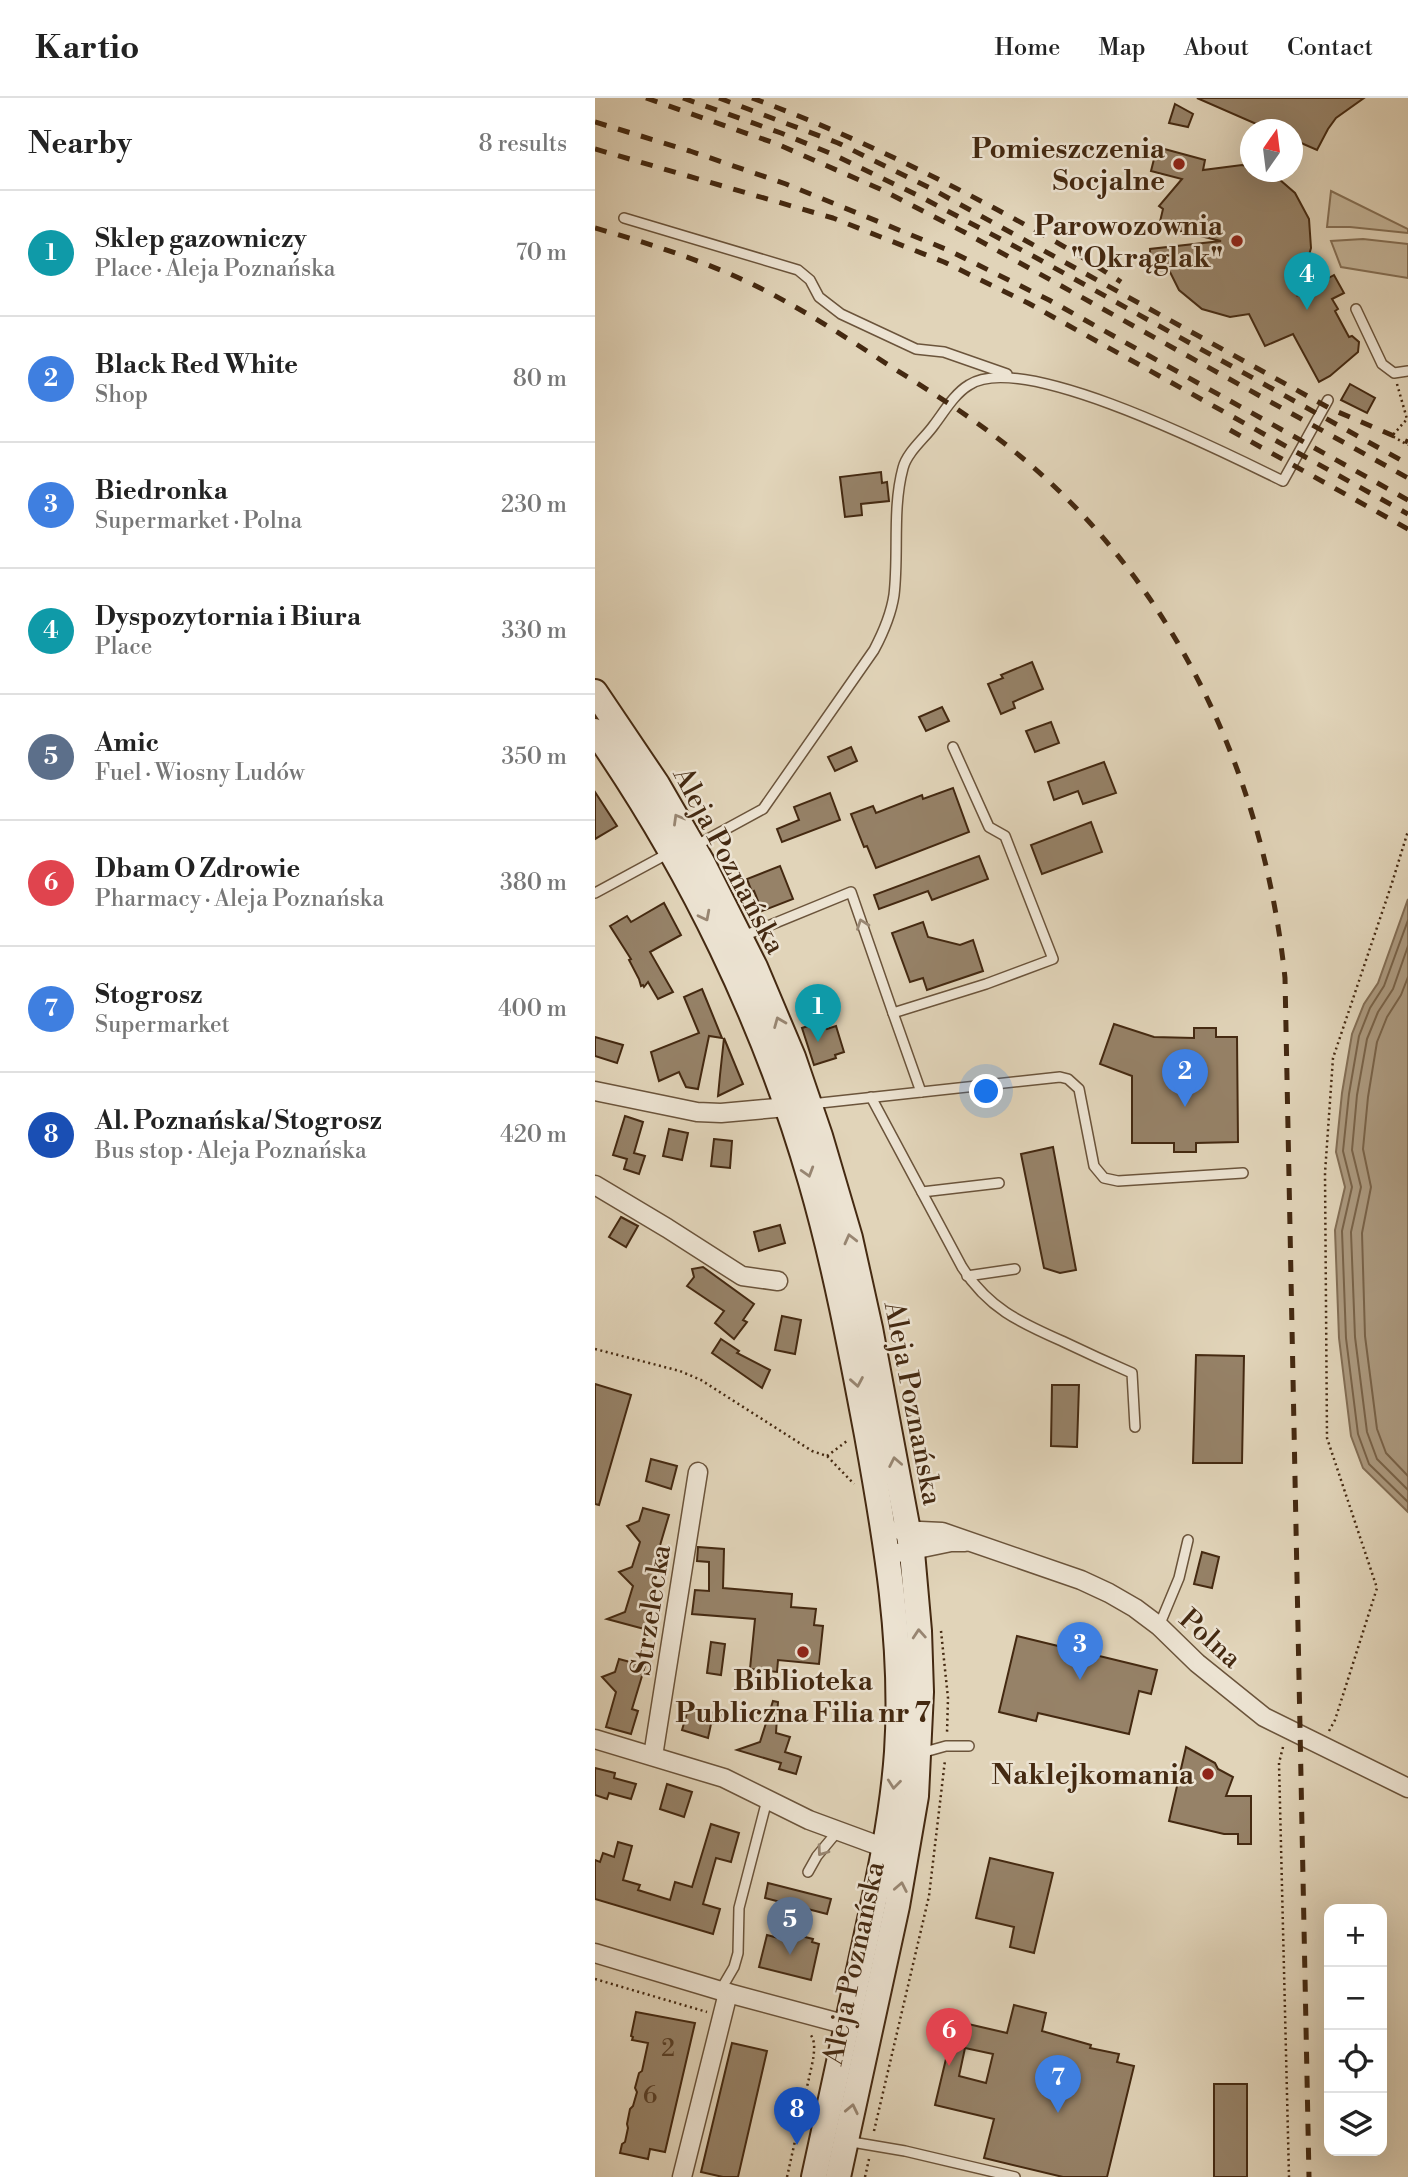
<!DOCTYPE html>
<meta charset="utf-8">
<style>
:root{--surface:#fff;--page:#f6f6f6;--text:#222;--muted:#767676;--line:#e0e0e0;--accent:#8f2418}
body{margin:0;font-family:"Libre Bodoni",serif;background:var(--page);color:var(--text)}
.controls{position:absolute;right:21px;bottom:21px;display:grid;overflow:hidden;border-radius:14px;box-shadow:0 7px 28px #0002}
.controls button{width:63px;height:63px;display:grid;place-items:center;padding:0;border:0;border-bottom:2px solid var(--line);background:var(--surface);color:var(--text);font:35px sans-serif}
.compass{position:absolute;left:645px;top:21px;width:63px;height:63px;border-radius:50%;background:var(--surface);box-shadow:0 7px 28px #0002;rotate:14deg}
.you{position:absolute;left:392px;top:994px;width:24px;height:24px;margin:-18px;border:5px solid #fff;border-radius:50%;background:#1a73e8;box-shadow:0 0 0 10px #1a73e833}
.badge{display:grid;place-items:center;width:46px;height:46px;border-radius:50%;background:var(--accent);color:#fff;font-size:23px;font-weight:700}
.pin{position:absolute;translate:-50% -58px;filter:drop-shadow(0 2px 4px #0008)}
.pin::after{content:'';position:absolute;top:37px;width:24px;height:21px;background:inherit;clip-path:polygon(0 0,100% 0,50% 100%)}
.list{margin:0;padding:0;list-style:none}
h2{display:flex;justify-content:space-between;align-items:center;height:91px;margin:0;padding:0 28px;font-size:30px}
h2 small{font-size:23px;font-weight:400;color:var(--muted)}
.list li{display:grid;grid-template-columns:46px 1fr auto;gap:21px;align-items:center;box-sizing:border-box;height:126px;padding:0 28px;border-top:2px solid var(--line)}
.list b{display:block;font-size:26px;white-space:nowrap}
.list p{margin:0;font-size:23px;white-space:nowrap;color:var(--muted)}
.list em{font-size:23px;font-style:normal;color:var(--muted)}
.icon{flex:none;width:38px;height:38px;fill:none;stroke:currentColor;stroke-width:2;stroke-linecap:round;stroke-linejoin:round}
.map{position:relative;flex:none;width:813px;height:2079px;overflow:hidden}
header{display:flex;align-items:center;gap:42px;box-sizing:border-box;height:98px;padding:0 35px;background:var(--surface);border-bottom:2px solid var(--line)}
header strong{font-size:33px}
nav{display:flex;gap:38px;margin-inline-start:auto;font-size:24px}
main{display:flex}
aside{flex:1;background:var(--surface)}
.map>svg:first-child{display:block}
</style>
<header>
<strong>Kartio</strong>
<nav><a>Home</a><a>Map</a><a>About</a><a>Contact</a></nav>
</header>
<main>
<aside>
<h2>Nearby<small>8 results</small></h2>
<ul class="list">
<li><span class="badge" style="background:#0f9aa8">1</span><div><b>Sklep gazowniczy</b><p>Place · Aleja Poznańska</p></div><em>70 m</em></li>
<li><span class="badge" style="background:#3f7fe0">2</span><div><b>Black Red White</b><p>Shop</p></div><em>80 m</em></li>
<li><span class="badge" style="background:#3f7fe0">3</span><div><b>Biedronka</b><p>Supermarket · Polna</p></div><em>230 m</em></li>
<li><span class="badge" style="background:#0f9aa8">4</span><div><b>Dyspozytornia i Biura</b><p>Place</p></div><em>330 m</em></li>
<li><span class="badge" style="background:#5c6f8a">5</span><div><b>Amic</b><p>Fuel · Wiosny Ludów</p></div><em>350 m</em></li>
<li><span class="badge" style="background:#e0444e">6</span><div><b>Dbam O Zdrowie</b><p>Pharmacy · Aleja Poznańska</p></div><em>380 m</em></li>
<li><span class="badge" style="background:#3f7fe0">7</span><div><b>Stogrosz</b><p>Supermarket</p></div><em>400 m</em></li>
<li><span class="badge" style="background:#1a4fb4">8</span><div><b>Al. Poznańska/ Stogrosz</b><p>Bus stop · Aleja Poznańska</p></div><em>420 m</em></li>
</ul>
</aside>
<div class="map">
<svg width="813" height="2079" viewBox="0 0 813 2079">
<rect width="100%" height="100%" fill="#e1d4b9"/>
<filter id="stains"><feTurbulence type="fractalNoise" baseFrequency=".00286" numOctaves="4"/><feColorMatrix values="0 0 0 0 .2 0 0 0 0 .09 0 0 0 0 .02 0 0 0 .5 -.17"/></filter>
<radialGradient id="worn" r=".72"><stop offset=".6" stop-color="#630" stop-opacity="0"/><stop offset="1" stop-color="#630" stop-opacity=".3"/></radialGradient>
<g fill="#c6b79c" stroke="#857056" stroke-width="2">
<path d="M736,93L813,131V135L755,129H732Z"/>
<path d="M768,141L813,146V180L746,169L736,143Z"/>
</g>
<path fill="#ac9a80" stroke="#826d54" stroke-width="2" d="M813,801V1414L768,1370L756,1338L744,1240L740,1132L750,1089L741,1054L747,995L757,936L769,906L783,885Z"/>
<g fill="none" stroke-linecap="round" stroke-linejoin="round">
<g stroke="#786248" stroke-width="2">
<path d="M813,822L789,888L775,910L764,938L754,996L748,1053L757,1089L747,1133L751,1240L763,1336L774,1366L813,1404"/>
<path d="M813,848L798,891L783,914L772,941L762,997L757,1052L766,1089L756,1134L760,1239L772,1334L782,1361L813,1392"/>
<path d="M813,879L806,897L792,919L782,944L773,999L768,1051L776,1089L767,1135L770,1238L782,1331L791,1355L813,1378"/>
</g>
</g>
<g fill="#968268" stroke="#442911" stroke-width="2" fill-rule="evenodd">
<path d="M602,0H769L741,20L733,31L722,52L697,41V32H675Z"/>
<path d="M580,6L598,16L593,29L574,25Z"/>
<path d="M562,49L610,62L608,72L647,67L655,69V74L677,75L700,95L714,121L716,150L703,197L739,177L749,195L737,201L743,211L740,213L754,239L757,238L764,244L763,254L735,278L724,284L698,236L670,248L654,216L635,219L607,211L584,192L574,172L556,173L555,151L626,143L564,128L568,111L564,108L587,81L556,73Z"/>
<path d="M755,286L780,300L772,315L746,302Z"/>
<path d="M286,374L287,385L292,384L294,403L266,406L267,417L250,419L245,379Z"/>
<path d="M437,564L448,591L418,604L420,610L406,616L393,586L408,580L406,577Z"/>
<path d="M347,609L354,623L331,633L324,619Z"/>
<path d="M456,624L464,645L440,654L431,633Z"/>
<path d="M256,649L262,663L240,673L233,659Z"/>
<path d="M509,664L521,695L488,706L483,693L459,702L453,684Z"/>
<path d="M358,690L374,734L281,770L272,748L269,749L256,716L278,708L281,715L327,697L328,701Z"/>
<path d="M0,694L22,728L0,741Z"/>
<path d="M235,695L245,722L187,744L182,731L204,722L199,709Z"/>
<path d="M496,724L507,754L447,776L436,747Z"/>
<path d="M384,758L393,781L337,802L333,793L284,811L279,797Z"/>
<path d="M185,768L198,801L167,813L159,793L157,794L152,781Z"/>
<path d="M69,805L86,837L55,854L78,894L63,901L53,884L49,889L48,887L46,888L44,881L34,862L36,861L15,828L32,818L36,824Z"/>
<path d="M328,824L333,839L365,847L378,842L388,873L332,892L328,880L315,884L297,835Z"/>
<path d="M107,891L127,940L114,938L103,991L91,989L84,974L64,983L56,954L104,935L89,899Z"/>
<path d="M229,923L232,931L241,928L249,954L240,957L241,960L219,967L207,930Z"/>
<path d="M519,926L559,939L599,940V930H621V939H642L643,1044L601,1045V1054H579V1045H537V978L505,966Z"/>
<path d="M0,939L28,947L22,965L0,958Z"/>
<path d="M129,940L148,986L123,998L125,977Z"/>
<path d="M30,1018L48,1024L39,1055L50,1058L44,1076L29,1071L32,1061L18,1057Z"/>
<path d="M74,1031L93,1035L87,1062L68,1058Z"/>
<path d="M119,1041L137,1043L135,1070L116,1068Z"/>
<path d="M458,1049L481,1172L465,1175L449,1170L426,1056Z"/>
<path d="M26,1119L43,1128L31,1149L14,1139Z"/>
<path d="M185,1127L190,1145L164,1153L159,1134Z"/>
<path d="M108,1169L159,1206L148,1222L152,1224L139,1241L120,1225L129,1213L92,1188L99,1179L97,1171Z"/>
<path d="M187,1218L206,1222L200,1256L180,1252Z"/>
<path d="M126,1241L144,1253L142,1255L175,1272L167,1290L117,1255Z"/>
<path d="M601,1257L649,1258L647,1365H598Z"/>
<path d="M0,1286L36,1297L4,1407L0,1406Z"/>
<path d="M457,1287H484L482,1349L456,1348Z"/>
<path d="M56,1361L82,1368L76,1391L51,1383Z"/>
<path d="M48,1410L74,1417L61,1461L67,1463L54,1507L59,1509L53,1532L12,1521L30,1514L38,1488L24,1474L37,1469L45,1444L32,1428L44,1423Z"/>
<path d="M103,1449L129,1451L128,1490L197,1496L196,1509L221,1511L219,1527L228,1528L224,1566L183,1562L182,1574L155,1571L160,1521L97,1516L100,1492L114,1493V1464L102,1463Z"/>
<path d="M607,1454L624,1459L617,1490L599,1486Z"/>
<path d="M422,1538L562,1572L556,1596L544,1593L534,1636L443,1615L441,1623L404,1614Z"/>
<path d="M116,1544L130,1546L126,1577L112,1575Z"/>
<path d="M24,1561L50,1568L37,1611L43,1613L36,1636L11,1629L21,1594L7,1579L20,1574Z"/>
<path d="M178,1603L183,1604L181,1635L195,1639L190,1654L206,1659L201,1676L184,1671L186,1665L142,1652L165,1644Z"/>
<path d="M94,1608L137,1620L116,1626L113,1640L87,1632Z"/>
<path d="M591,1649L620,1665L623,1671L638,1679L631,1698H656V1746H643V1736H629L574,1723Z"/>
<path d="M0,1670L20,1675L19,1680L41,1686L36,1701L14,1695L12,1701L0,1697Z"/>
<path d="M72,1686L97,1694L89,1719L65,1711Z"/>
<path d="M116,1726L144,1735L136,1764L121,1760L108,1806L125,1811L118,1836L0,1801V1762L5,1764L8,1755L19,1759L23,1744L37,1748L28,1782L45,1787L43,1792L75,1802L80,1784L97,1789Z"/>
<path d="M395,1760L458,1775L439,1855L415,1849L419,1829L381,1820Z"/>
<path d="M173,1785L236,1801L232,1816L170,1800Z"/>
<path d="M188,1836L197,1839L198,1836L218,1841L217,1844L224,1846L216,1882L164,1869L172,1837L187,1841Z"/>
<path d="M419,1907L451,1915L447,1933L496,1947L495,1950L524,1956L522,1964L539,1968L512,2079H468L389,2060L399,2021L340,2007L360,1923L412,1935ZM370,1950L398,1956L391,1985L364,1978Z"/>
<path d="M41,1914L100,1925L70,2054L55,2051L53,2061L25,2055L27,2046L30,2044L33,2030L32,2026L35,2011L38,2008L42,1994L40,1990L44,1975L47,1973L53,1945L37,1942L38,1939L36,1938Z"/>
<path d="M137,1945L172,1953L143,2079H128L106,2074Z"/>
<rect x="619" y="1986" width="33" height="93"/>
</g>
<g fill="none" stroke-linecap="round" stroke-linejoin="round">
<g stroke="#6b543b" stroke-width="12">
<g id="lane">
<path d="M29,120L203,172L215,182L224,199L246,216L321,251L349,254L412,276"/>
<path d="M761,211L787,266L799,275L813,273"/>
<path d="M100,748L168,711L279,552C288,535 296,517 299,497C304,455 297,411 308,370C312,354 330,340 339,327C349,314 359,296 374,287C427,251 632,356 688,383L733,302"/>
<path d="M0,795L74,755"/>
<path d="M146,839L256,794L298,915"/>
<path d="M326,994L298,915L391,886L458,861L410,738L394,729L358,649"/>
<path d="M276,999L367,1169C393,1210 424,1224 467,1243C490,1254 514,1265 537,1275L540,1329"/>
<path d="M216,1006L465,979L473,981L484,991L499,1068L509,1080L523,1083L648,1075"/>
<path d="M327,1094L404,1085"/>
<path d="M372,1178L420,1171"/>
<path d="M564,1528L584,1480L593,1442"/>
<path d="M326,1655L351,1648H374"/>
<path d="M213,1774L222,1758L242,1734"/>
<path d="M125,1893L139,1869L143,1855L144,1810L172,1702"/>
<path d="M251,2043L310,2053L420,2079"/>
</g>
</g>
<g stroke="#6b543b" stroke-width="21">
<g id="street">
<path d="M0,993L102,1014L126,1015L192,1009"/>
<path d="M0,1087L72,1130L147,1178L183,1183"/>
<path d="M304,1432L347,1434L486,1482L514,1495L540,1510L564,1528L602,1565L669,1619L813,1690"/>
<path d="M293,1457L356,1444H370"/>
<path d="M0,1641L129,1680L214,1722L290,1750"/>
<path d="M58,1658L103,1374"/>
<path d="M0,1855L133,1895L252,1927"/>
<path d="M87,2079L133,1895"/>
</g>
</g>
<g stroke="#442911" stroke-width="28">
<g id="secondary">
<path d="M0,594L62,686L107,764L160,869L198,959L225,1038L255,1140L275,1230L317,1454L324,1533L326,1594L321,1698L302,1808L243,2079"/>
<path d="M0,633C95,770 170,924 216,1084C240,1167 256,1252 272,1337C291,1442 309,1546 302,1654C297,1725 281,1794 266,1863C251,1935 235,2007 219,2079"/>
</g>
</g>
<g stroke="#442911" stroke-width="2.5" stroke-dasharray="2 3.5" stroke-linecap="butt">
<path d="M802,286L812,321L797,338L813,347"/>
<path d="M0,1251L85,1273L106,1282L217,1353L232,1358L259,1386"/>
<path d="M232,1358L252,1343"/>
<path d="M346,1533L353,1600L352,1635"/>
<path d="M734,1633L740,1622L782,1490L732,1340L730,1075L738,960L797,785L813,733"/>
<path d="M688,1649L684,1665L694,2079"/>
<path d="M0,1881L112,1914"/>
<path d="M279,2033L334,1798L350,1662"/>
<path d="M192,2079L218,1962C219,1954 221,1943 215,1936"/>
<path d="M270,2079L274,2061"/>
</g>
<use href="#lane" stroke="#ece3d2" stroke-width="9"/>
<use href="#street" stroke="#ece3d2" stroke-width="18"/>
<use href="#secondary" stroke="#ece3d2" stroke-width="24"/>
<g stroke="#442911" stroke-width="5" stroke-dasharray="12 12" stroke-linecap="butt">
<path d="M51,0L182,46L285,91L369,134L813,380"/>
<path d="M88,0L186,35L237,56L324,98L438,158L813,366"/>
<path d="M124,0L243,45L337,91L736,311L813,344"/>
<path d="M157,0C241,31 322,69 401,111C444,134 486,157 526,184"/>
<path d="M0,24L95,53L191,86L353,152L454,202L813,402"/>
<path d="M0,51L238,120L349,164L433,205L813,416"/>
<path d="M0,130C49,144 97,159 144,180C197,204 246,236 295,268C340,296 384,324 425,358C582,488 669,680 690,880L714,2079"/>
<path d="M635,332L813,431"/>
</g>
</g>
<defs><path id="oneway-chevron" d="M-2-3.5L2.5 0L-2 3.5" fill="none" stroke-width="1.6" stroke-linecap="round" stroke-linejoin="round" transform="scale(1.75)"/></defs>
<g stroke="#988672">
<use href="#oneway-chevron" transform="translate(83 721) rotate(-120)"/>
<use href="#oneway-chevron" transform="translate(110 818) rotate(63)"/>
<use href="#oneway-chevron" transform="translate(267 826) rotate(-110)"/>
<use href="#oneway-chevron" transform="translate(184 924) rotate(-112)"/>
<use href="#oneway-chevron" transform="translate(213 1074) rotate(73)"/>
<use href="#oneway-chevron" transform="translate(255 1141) rotate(-104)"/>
<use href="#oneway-chevron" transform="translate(262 1284) rotate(80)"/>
<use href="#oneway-chevron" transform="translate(300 1364) rotate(-101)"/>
<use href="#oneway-chevron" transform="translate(324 1536) rotate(-94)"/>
<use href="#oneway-chevron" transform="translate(299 1686) rotate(96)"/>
<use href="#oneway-chevron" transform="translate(227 1753) rotate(126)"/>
<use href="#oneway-chevron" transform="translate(306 1789) rotate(-79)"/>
<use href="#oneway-chevron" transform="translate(257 2011) rotate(-78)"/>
</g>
<g fill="#8f2418" stroke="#ece3d2" stroke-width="2.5">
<circle cx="584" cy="66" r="7"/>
<circle cx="642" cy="143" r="7"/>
<circle cx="208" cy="1554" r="7"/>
<circle cx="613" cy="1676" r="7"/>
</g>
<g text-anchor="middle" stroke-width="5" stroke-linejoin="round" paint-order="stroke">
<g font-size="24" fill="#583f27">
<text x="73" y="1958">2</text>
<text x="55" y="2005">6</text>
</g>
<g font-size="28" font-weight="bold" fill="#442911" stroke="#ece3d2" text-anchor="end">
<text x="570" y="60">Pomieszczenia<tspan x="570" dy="32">Socjalne</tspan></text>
<text x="628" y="137">Parowozownia<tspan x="628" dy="32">"Okrąglak"</tspan></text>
<text x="208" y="1592" text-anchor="middle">Biblioteka<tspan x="208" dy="32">Publiczna Filia nr 7</tspan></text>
<text x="599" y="1686">Naklejkomania</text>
</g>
<g font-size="28" fill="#442911" stroke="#ece3d2">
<text transform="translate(135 762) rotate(62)" y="10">Aleja Poznańska</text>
<text transform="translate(319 1305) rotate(79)" y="10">Aleja Poznańska</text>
<text transform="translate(55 1512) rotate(-81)" y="10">Strzelecka</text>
<text transform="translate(616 1540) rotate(42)" y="10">Polna</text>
<text transform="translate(258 1865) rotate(-78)" y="10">Aleja Poznańska</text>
</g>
</g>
<rect width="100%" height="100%" filter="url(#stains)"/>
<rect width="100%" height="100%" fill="url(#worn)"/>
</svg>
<div class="controls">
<button>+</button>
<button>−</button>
<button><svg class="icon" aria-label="locate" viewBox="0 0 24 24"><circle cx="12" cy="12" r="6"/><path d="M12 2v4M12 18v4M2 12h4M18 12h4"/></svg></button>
<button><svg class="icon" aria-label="layers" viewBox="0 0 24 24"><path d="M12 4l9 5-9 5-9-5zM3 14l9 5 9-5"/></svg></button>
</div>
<svg class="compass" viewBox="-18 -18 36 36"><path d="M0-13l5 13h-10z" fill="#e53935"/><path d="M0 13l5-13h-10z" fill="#767676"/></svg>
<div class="you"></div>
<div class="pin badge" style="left:223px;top:944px;background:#0f9aa8">1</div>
<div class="pin badge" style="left:590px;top:1009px;background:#3f7fe0">2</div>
<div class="pin badge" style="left:485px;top:1582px;background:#3f7fe0">3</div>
<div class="pin badge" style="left:712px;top:212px;background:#0f9aa8">4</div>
<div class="pin badge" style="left:195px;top:1857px;background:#5c6f8a">5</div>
<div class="pin badge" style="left:354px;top:1968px;background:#e0444e">6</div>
<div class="pin badge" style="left:463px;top:2015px;background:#3f7fe0">7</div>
<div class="pin badge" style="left:202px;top:2047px;background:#1a4fb4">8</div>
</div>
</main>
